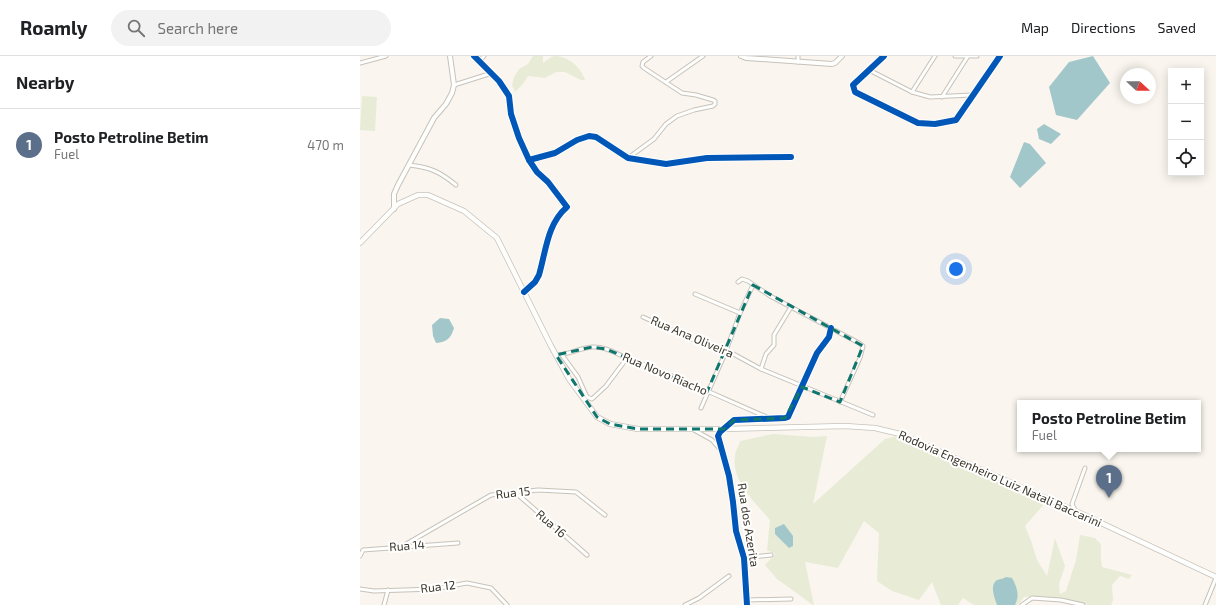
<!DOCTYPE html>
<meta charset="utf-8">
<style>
:root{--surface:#fff;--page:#f2f2f2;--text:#202124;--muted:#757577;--line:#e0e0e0;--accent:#d93025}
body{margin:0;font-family:"Exo 2",sans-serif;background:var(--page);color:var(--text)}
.controls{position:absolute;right:12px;top:12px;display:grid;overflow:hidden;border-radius:0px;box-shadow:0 2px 10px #0003}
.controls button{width:36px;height:36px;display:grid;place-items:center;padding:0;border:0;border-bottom:1px solid var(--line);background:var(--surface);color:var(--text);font:20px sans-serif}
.compass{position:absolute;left:760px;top:12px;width:36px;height:36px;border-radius:50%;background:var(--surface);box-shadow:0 2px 10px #0003;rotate:111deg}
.you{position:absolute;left:596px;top:213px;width:14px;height:14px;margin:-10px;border:3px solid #fff;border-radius:50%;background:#1a73e8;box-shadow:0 0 0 6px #1a73e833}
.badge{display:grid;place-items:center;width:26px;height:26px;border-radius:50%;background:var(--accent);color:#fff;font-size:13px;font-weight:700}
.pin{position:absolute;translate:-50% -33px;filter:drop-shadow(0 1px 2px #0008)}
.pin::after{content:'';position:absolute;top:21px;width:14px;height:12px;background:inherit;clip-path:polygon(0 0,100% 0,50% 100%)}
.popup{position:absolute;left:657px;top:344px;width:184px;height:52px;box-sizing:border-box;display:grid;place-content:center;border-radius:0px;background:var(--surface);filter:drop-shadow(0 1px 3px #0005);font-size:13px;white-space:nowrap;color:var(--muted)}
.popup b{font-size:15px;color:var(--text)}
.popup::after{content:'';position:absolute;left:50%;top:100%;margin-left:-8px;border:8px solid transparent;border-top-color:var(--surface)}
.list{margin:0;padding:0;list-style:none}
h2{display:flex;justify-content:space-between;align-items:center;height:52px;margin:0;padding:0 16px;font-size:17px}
h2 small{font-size:13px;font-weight:400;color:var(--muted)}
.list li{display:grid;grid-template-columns:26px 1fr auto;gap:12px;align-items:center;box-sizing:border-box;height:72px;padding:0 16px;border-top:1px solid var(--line)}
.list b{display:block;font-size:15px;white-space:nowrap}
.list p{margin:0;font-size:13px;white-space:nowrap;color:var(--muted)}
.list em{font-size:13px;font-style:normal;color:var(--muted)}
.icon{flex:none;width:22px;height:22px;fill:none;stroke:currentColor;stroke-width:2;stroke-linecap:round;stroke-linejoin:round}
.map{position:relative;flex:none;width:856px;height:549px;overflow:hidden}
header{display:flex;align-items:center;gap:24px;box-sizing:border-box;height:56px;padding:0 20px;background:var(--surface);border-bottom:1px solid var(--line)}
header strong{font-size:19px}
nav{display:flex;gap:22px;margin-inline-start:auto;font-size:14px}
.search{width:280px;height:36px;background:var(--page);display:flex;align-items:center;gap:10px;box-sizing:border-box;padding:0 14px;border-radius:22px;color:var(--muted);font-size:15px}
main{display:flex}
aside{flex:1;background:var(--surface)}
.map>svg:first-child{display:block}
</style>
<header>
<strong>Roamly</strong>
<div class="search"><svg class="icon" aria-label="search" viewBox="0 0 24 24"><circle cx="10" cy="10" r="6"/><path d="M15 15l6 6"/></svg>Search here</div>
<nav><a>Map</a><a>Directions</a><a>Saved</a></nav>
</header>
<main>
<aside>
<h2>Nearby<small></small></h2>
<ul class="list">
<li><span class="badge" style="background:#5c6f8a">1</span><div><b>Posto Petroline Betim</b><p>Fuel</p></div><em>470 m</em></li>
</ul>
</aside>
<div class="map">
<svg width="856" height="549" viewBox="0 0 856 549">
<rect width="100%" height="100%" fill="#faf6ef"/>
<g fill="#e8ebd5">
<path d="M173,0H183V7C186,5 190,1 194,0C208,0 221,11 225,24H221L205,16H196L185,22L168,20L163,28L155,36L152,29L154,21L159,13L168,8Z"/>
<path d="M2,40L17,41L15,75L0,74Z"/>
<path d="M413,378L453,381L467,380L453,448L525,383L538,380L685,447L665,470L671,485L677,504L687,520L695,482L705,510L699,528L700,538L706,535L716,504L720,479L735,482L741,488V503L742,511L772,519L769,523L760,520L752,529L753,544L751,549H729L701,542L678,540L664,541L658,549H614L603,542L598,549H581L572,526L559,544L532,535L517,525L519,477L504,465L478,512L445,506L454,549H453L417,523L405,509L415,498L407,494L410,464C395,446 371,425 375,400C375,395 379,390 380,385Z"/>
</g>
<g fill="#a2c7cb">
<path d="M733,0L750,27L717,64L696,59L689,31L709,6Z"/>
<path d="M684,68L701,78L691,88L679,83L677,73Z"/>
<path d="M664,86L670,88L686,107L660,132L650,121Z"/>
<path d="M80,262L89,263L94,272C91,282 87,286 76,287L73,280L72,269Z"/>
<path d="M424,468L433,480V490L429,492L415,478V472Z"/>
<path d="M646,521L652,522C657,531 660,539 655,549H637C635,543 629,529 637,524C639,523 643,523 646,521Z"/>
</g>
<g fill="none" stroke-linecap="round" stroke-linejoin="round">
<g stroke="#c7c2ba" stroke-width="5">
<g id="minor">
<path d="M114,0L139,25L149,40L151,58L159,82L169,104L177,116L188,126L207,151C187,168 186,195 179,219L175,226L164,236"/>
<path d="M438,0V6"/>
<path d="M524,0L493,29L495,36L558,67L575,68L596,64L640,0"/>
<path d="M595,0H617"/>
<path d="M119,6L124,0"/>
<path d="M0,7L26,0"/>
<path d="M509,14L552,36L570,41L612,39"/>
<path d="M306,26L343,0"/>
<path d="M94,29L132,17"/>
<path d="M552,36L575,0"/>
<path d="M582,41L608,0"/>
<path d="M268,102L294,83L306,68L317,60L334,54L353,50L355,48V45L353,44L336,39L322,37L284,12L282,10L283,6L291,0"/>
<path d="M169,104L195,97L217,84L229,80L236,81L268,102L306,108L347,102L431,101"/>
<path d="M49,109C70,111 80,116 96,129"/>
<path d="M378,226L382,223L388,225L410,240L499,287L503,290L500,302L480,346"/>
<path d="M335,238L380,257"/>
<path d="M283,261L336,285L366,294L401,313L513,359"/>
<path d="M196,299C208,299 219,292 232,291C245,290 257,298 269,303C316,320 362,342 409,362"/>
<path d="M202,299L218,321L227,341L232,343L246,330L267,302"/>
<path d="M401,313L406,298L414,289V279L431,251"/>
<path d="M341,352L364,300L380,257L393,229"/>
<path d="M334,374L352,384L360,393"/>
<path d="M156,437L227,499"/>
<path d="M715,454L712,448L725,412"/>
<path d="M41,491L131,439L178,434L216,436L245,459"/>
<path d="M0,500L3,494L98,487"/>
<path d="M384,502L411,499"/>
<path d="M0,533L14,535L74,533L107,527L131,532L147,549"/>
<path d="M387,544L431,543"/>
<path d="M24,549L28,534"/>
<path d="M325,549L339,542L369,520"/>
<path d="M387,549L384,502L376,475L373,446L369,420L358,380L360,376L374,364L425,362L428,361L457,297L469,281L471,272"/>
<path d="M662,549L672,542L701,544L723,549"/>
<path d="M845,549L856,522"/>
</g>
</g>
<g stroke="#c7c2ba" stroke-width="6">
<g id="tertiary">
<path d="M381,0L386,2L472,8L475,7L482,0"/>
<path d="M34,153V138L38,129L74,62L86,48L92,37L94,29L90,0"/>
</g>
</g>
<g stroke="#c7c2ba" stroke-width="6">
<path id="secondary" d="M0,187L38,148L58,139H68L104,155L137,182L191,290L209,323L237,361L250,368L278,373H364L485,370L515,372L540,378L722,458L856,521"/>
</g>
<use href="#minor" stroke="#fefefd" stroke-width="3"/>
<use href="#tertiary" stroke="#fefefd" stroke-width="4"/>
<use href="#secondary" stroke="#fefefd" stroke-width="4.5"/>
<g stroke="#fff" stroke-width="8">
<g id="cycleway">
<path d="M114,0L139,25L149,40L151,58L159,82L169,104L177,116L188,126L207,151C187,168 186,195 179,219L175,226L164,236"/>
<path d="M524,0L493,29L495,36L558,67L575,68L596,64L640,0"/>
<path d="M169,104L195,97L217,84L229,80L236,81L268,102L306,108L347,102L431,101"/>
<path d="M387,549L384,502L376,475L373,446L369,420L358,380L360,376L374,364L425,362L428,361L457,297L469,281L471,272"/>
</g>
</g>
<use href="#cycleway" stroke="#0057b8" stroke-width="6"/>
</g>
<path fill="none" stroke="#0f766e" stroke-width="3" stroke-dasharray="8 5" stroke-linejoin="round" d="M393,229L503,290L480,346L442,331L425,362L374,364L364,373H278L250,368L237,361L196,299L232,291L246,293L347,336Z"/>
<g text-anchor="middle" stroke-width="4" stroke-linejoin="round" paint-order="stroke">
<g font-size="12" fill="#3b3529" stroke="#fff">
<text transform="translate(332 281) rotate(23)" y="4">Rua Ana Oliveira</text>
<text transform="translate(305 318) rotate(23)" y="4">Rua Novo Riacho</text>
<text transform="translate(640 423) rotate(24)" y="4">Rodovia Engenheiro Luiz Natali Baccarini</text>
<text transform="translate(153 437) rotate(-7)" y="4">Rua 15</text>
<text transform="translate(191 468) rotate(41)" y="4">Rua 16</text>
<text transform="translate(388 469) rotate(81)" y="4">Rua dos Azerita</text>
<text transform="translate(47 490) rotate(-4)" y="4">Rua 14</text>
<text transform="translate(78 531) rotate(-7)" y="4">Rua 12</text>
</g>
</g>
</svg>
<div class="controls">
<button>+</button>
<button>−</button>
<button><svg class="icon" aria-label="locate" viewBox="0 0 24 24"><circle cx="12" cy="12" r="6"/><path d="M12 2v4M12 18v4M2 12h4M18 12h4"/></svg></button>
</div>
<svg class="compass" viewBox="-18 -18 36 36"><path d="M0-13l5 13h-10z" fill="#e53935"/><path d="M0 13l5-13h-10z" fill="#757577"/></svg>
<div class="you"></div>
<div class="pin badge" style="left:749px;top:442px;background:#5c6f8a">1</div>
<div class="popup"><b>Posto Petroline Betim</b>Fuel</div>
</div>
</main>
